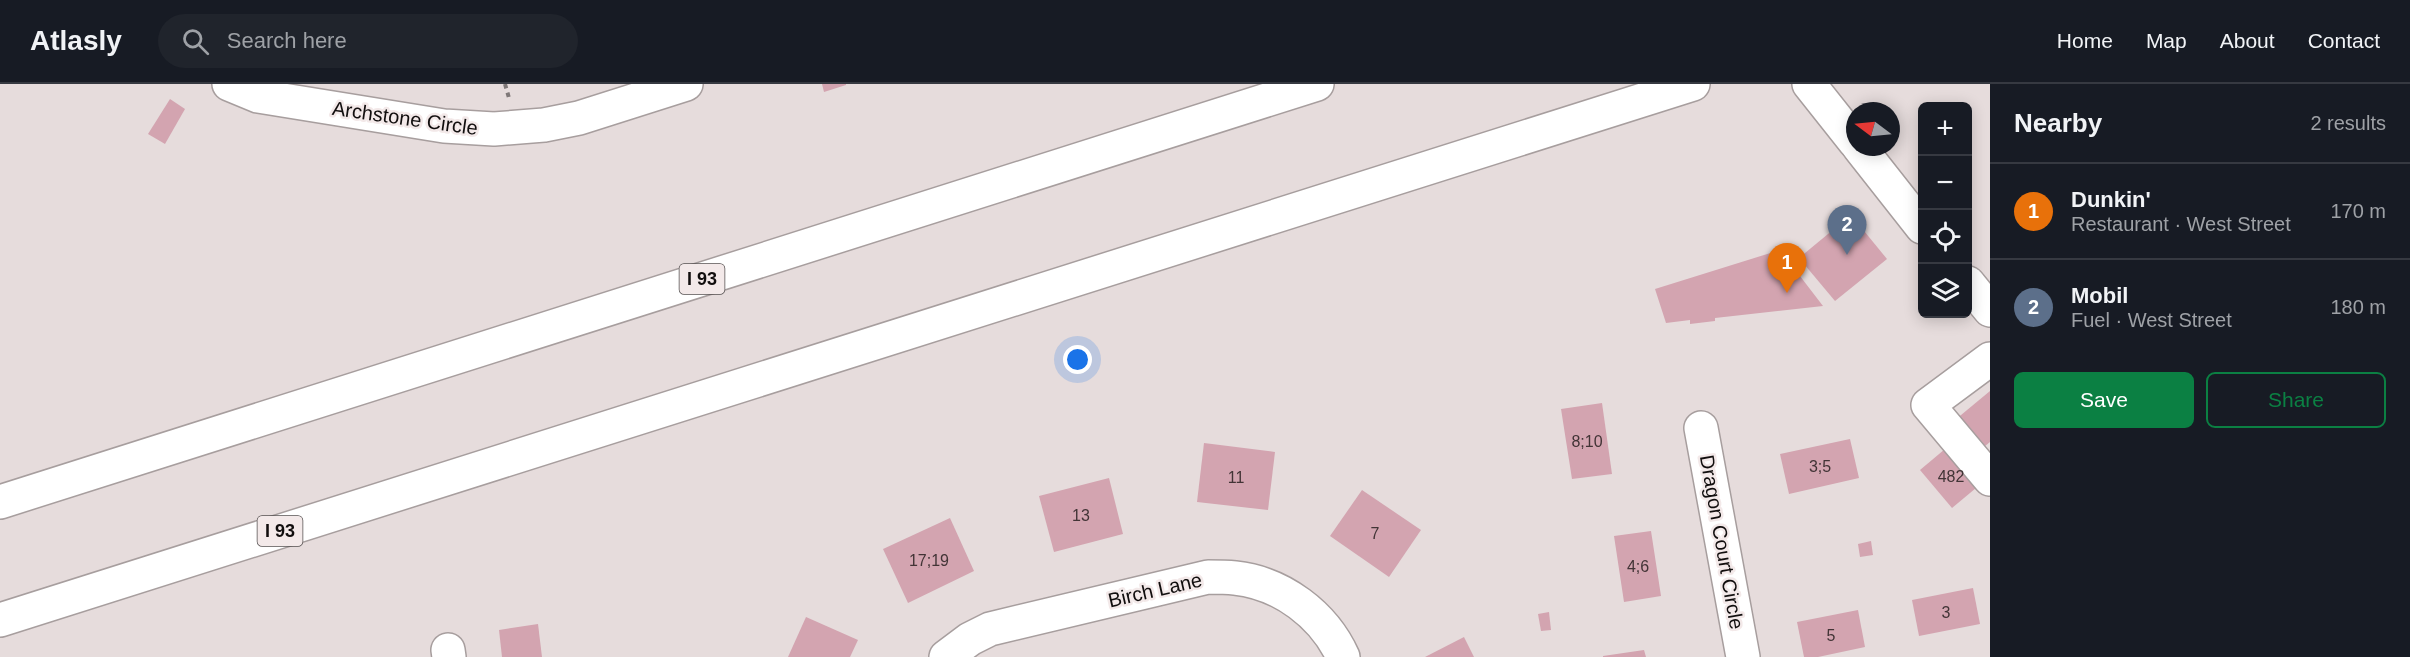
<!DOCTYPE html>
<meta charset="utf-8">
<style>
:root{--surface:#171b24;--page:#20242c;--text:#f1f3f6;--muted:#9ea1a6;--line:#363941;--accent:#0b8043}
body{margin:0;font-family:Helvetica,sans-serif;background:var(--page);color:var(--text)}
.controls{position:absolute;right:18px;top:18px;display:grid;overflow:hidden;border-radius:9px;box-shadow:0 3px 15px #0003}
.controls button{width:54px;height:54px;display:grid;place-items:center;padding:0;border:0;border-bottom:2px solid var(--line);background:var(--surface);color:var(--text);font:30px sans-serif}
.compass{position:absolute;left:1846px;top:18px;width:54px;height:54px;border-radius:50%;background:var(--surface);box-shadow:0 3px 15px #0003;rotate:286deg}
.you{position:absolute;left:1078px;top:276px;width:21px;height:21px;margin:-15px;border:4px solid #fff;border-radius:50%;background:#1a73e8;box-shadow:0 0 0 9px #1a73e833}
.badge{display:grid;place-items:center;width:39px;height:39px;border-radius:50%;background:var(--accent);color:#fff;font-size:20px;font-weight:700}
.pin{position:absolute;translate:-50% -50px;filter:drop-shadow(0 2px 3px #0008)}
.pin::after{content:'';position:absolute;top:32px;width:21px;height:18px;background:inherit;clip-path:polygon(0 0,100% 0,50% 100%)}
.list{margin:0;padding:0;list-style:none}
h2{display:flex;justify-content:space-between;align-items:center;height:78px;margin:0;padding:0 24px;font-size:26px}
h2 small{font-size:20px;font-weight:400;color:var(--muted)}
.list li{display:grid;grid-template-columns:39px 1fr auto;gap:18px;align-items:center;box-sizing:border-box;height:96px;padding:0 24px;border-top:2px solid var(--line)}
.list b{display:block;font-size:22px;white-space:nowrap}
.list p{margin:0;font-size:20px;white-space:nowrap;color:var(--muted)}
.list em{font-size:20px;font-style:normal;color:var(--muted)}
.actions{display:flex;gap:12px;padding:18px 24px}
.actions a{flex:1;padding:14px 0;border:2px solid var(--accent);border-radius:9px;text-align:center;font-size:21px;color:var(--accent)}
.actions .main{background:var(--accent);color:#fff}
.icon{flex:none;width:33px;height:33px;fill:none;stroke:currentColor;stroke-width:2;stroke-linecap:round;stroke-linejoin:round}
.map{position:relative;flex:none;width:1990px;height:573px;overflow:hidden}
header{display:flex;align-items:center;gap:36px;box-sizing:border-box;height:84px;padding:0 30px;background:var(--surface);border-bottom:2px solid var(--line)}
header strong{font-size:28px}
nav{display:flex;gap:33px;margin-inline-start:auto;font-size:21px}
.search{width:420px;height:54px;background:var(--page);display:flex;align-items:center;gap:15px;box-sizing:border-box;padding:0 21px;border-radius:33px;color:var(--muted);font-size:22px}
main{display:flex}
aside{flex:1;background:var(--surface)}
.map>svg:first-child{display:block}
</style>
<header>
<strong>Atlasly</strong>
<div class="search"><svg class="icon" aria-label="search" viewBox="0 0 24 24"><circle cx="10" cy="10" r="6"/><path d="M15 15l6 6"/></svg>Search here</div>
<nav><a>Home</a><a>Map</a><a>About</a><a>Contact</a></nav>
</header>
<main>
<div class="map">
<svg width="1990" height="573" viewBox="0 0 1990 573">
<rect width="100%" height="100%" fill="#e6dcdc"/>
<g fill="#d3a4b0">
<path d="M822,0H846V1L824,8Z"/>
<path d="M170,15L185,25L165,60L148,50Z"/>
<path d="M1851,131L1887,175L1835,217L1799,174Z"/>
<path d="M1780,166L1823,222L1715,234V237L1690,240V236L1666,239L1655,205Z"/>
<path d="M1990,307V358L1974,371L1949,341Z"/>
<path d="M1602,319L1612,390L1572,395L1561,325Z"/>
<path d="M1850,355L1859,394L1789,410L1780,370Z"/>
<path d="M1204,359L1275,368L1268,426L1197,418Z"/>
<path d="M1951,360L1982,399L1952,424L1920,386Z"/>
<path d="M1109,394L1123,450L1054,468L1039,412Z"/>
<path d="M1362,406L1421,446L1389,493L1330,452Z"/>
<path d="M950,434L974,487L908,519L883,465Z"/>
<path d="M1651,447L1661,512L1624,518L1614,452Z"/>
<path d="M1871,457L1873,471L1860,473L1858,460Z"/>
<path d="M1973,504L1980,540L1919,552L1912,516Z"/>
<path d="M1858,526L1865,563L1818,573H1804L1797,538Z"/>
<path d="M1549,528L1551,546L1541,547L1538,530Z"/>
<path d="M806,533L858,556L850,573H788Z"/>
<path d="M538,540L542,573H502L499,546Z"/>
<path d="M1464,553L1474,573H1425Z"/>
<path d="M1644,566L1646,573H1603V572Z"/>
</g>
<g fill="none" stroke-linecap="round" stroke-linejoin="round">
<g stroke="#a79e9e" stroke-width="36">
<g id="minor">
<path d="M229,0L258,12L444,42L494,45L544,41L579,34L686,0"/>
<path d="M1990,275L1928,321L1990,395"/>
<path d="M1701,344L1743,573"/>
<path d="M448,566L449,573"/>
<path d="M946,573L970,555L990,545L1208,493C1217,493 1226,493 1235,494C1282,499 1324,531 1343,573"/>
</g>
</g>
<g stroke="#a79e9e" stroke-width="36">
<g id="major">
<path d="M1809,0L1855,58"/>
<path d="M1859,63L1922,143"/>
<path d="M1968,199L1990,226"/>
</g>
</g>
<g stroke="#a79e9e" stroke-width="36">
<g id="highway">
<path d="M0,418L1317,0"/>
<path d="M0,536L1693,0"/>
</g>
</g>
<path stroke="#7f7878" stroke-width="4" stroke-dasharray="4.5 4.5" stroke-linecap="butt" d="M505,0L509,14"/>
<use href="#minor" stroke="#fff" stroke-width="33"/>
<use href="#major" stroke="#fff" stroke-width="33"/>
<use href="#highway" stroke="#fff" stroke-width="33"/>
</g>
<g text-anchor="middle" stroke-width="5" stroke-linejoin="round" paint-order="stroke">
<g font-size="16" fill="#423436">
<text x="1587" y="363">8;10</text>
<text x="1820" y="388">3;5</text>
<text x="1951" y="398">482</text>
<text x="1236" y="399">11</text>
<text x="1081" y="437">13</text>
<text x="1375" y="455">7</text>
<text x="929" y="482">17;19</text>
<text x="1638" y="488">4;6</text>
<text x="1946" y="534">3</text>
<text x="1831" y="557">5</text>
</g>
<g fill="#f3e9e9" stroke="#555050" stroke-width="1.5">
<rect x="679.5" y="180" width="45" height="30" rx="4.5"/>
<rect x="257.5" y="432" width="45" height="30" rx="4.5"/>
</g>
<g font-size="18" font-weight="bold" fill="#110e0e">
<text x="702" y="201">I 93</text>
<text x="280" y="453">I 93</text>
</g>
<g font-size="20" fill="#110e0e" stroke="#f3e9e9">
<text transform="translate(405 34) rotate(8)" y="7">Archstone Circle</text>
<text transform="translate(1722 458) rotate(80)" y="7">Dragon Court Circle</text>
<text transform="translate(1155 506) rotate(-13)" y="7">Birch Lane</text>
</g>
</g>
</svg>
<div class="controls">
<button>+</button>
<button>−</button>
<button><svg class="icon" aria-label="locate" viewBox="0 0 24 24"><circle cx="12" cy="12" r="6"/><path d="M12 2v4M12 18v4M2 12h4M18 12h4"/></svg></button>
<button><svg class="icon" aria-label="layers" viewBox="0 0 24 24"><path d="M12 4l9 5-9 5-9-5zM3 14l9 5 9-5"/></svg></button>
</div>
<svg class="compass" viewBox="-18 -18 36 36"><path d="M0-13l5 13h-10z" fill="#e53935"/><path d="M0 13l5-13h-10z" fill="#9ea1a6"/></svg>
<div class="you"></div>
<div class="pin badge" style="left:1787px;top:209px;background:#e8710a">1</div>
<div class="pin badge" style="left:1847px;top:171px;background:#5c6f8a">2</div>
</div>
<aside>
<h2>Nearby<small>2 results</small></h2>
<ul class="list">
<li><span class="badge" style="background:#e8710a">1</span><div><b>Dunkin'</b><p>Restaurant · West Street</p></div><em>170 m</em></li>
<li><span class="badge" style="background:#5c6f8a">2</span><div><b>Mobil</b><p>Fuel · West Street</p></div><em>180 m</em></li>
</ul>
<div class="actions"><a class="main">Save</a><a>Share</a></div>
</aside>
</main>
